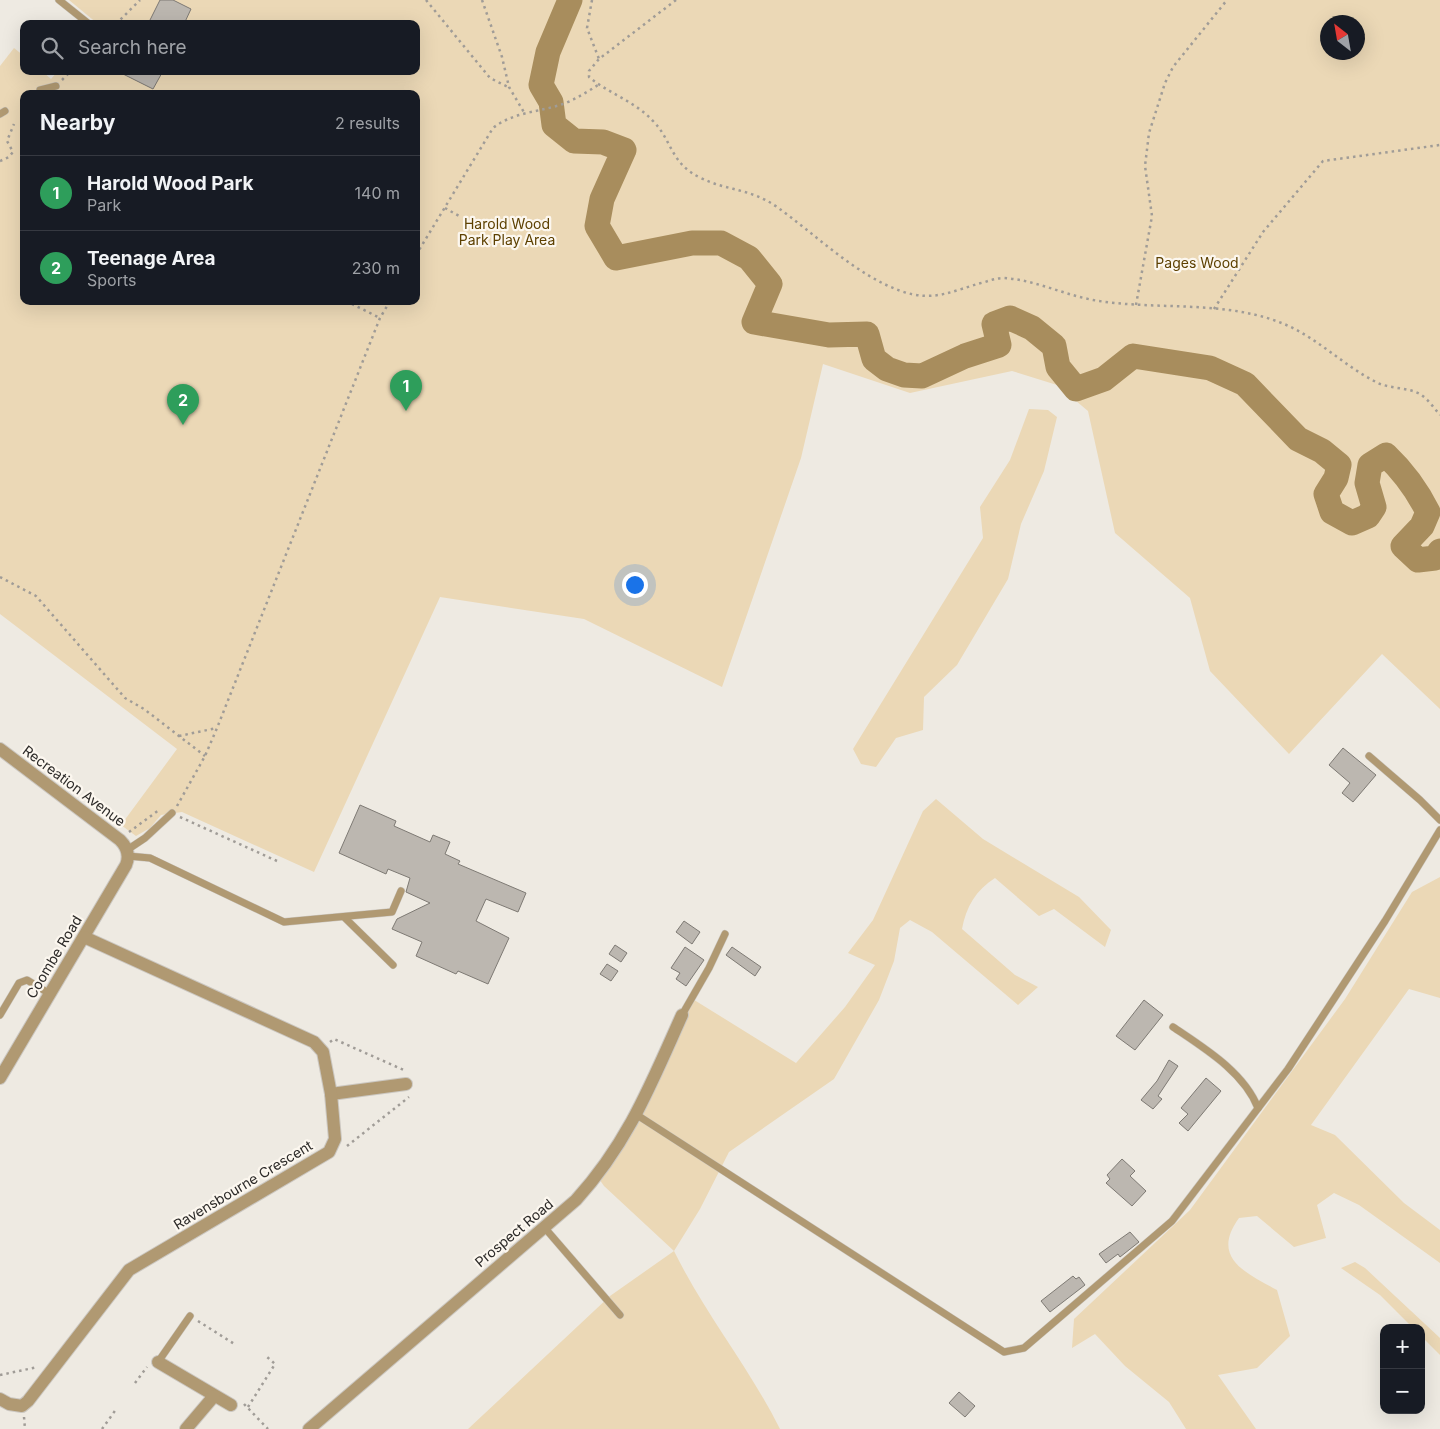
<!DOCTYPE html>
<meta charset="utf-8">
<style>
:root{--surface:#171b24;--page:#20242c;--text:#f1f3f6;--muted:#9ea1a6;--line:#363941;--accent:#bcb19e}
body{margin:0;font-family:Inter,sans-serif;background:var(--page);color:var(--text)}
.controls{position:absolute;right:15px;bottom:15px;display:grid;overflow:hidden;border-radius:10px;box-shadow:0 5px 20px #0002}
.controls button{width:45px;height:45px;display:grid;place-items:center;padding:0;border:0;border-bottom:1px solid var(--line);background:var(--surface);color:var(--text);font:25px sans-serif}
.compass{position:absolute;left:1320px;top:15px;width:45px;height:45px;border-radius:50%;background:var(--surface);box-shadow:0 5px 20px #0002;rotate:329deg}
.you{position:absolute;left:634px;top:584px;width:18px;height:18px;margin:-12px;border:4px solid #fff;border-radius:50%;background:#1a73e8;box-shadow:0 0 0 8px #1a73e833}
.badge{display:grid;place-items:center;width:32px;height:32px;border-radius:50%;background:var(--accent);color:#fff;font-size:16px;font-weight:700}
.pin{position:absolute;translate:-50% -41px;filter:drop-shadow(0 1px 2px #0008)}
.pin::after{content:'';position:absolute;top:26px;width:18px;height:15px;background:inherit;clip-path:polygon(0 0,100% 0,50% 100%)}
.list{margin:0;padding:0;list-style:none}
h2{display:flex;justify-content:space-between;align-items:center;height:65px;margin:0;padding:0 20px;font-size:21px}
h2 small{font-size:16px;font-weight:400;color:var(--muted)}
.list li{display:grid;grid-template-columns:32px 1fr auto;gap:15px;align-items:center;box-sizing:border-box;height:75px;padding:0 20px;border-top:1px solid var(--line)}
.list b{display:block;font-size:19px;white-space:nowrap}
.list p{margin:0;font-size:16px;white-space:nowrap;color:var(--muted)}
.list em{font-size:16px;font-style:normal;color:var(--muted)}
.icon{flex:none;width:28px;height:28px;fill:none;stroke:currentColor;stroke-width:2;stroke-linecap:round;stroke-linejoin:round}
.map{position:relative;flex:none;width:1440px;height:1429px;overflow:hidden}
.search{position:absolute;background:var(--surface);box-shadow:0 5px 20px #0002;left:20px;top:20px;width:400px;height:55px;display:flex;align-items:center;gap:12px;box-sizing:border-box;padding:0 18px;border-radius:10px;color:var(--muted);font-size:19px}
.panel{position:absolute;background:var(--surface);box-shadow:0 5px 20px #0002;left:20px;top:90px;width:400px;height:215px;border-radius:10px}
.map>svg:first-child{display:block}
</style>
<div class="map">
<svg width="1440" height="1429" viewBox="0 0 1440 1429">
<rect width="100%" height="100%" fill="#eeeae2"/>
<g fill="#ebd8b6" fill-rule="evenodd">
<path d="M69,0H1440V709L1382,654L1289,754L1210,671L1190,598L1115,533L1088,411L1057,385L1012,371L910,393L823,364L801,458L722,687L584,619L440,597L314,872L182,812L161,815L150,828L136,836L121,825L177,749L0,614V66L14,48L24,56V71H42L51,79L58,71H416V24H98ZM1328,22H1358V52H1328ZM24,94H416V301H24Z"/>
<path d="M1029,409L1048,410L1057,417L1044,471L1021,524L1008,579L957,665L924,697L923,730L896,738L876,767L861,764L853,749L983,538L980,507L1010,460Z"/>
<path d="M936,799L983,839L1079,897L1111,930L1105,947L1054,909L1039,916L995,878C976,890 966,907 962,929L1015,975L1038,987L1018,1005L932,932L910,920L900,928L894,961L879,1000L834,1079L729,1152L700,1209L674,1251C705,1314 749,1367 780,1429H468L610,1296L674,1251L604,1186L597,1176L691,998L796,1063L845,1007L875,965L848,953L873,920L923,811Z"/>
<path d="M1440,877V998L1409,989L1311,1125L1335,1135L1404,1203L1440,1230V1263L1359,1205L1334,1193L1317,1205L1326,1238L1294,1247L1257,1216L1239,1218C1210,1258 1246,1273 1277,1290L1290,1336L1257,1368L1218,1375L1256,1429H1186L1169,1402L1125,1366L1095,1334L1072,1348L1074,1319L1190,1210L1345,999L1412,892Z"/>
<path d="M1355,1262L1365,1268L1440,1338V1355L1421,1336V1328H1413L1380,1295L1341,1268Z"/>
</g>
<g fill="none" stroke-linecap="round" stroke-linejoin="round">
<path stroke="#a88d5d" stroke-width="25" d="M570,0L548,52L541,85L551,102L554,125L574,141L603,142L624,150L602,199L597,226L616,258L692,243H721L749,258L770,284L754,322L829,335L867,334L874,359L887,369L904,375L922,376L965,356L999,345L994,324L1010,318L1032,328L1054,346L1058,367L1076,389L1104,379L1133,356L1210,368L1245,384L1298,439L1322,451L1339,465L1336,478L1326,494L1332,512L1352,523L1368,516L1374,507L1367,483L1370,465L1386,455C1404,472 1417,490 1428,512L1422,526L1403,546L1418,560L1435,558L1440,551"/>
</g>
<g fill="#bcb7b0" stroke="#7e7a74">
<path d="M160,0H173L191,9L184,24H148Z"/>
<path d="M117,71H163L153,89Z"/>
<path d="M1343,748L1376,775L1353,802L1342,793L1350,783L1329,765Z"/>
<path d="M360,805L396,821L394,826L430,842L433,835L450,842L445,854L460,861L458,864L526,893L518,912L486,899L476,921L509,938L488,984L458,971L456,974L416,956L422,942L392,929L397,919L430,903L406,892L410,878L388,869L386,874L339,853Z"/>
<path d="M684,921L700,932L692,944L676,932Z"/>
<path d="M615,945L627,953L621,962L609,954Z"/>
<path d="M685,947L704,960L686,986L676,979L680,973L671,968Z"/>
<path d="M732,947L761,967L755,976L726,955Z"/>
<path d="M607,964L618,971L611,981L600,974Z"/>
<path d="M1144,1000L1163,1015L1135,1050L1116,1036Z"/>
<path d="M1169,1060L1178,1066L1158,1096L1162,1099L1153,1109L1141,1100L1157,1081Z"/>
<path d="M1206,1078L1221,1091L1188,1131L1179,1123L1188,1114L1181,1108Z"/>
<path d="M1122,1159L1135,1171L1130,1176L1146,1191L1132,1206L1106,1183L1110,1179L1107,1175Z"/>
<path d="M1130,1232L1139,1242L1120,1257L1118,1254L1106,1263L1099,1254Z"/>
<path d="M1073,1276L1076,1279L1079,1277L1085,1285L1050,1312L1041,1301Z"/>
<path d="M959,1392L975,1406L965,1417L949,1403Z"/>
</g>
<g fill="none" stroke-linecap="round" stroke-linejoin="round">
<g stroke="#cbc7c1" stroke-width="8">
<g id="lane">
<path d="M59,0L89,24"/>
<path d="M40,90L56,86"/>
<path d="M0,114L5,111"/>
<path d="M1369,756L1420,800L1440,820"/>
<path d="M127,850L145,838L172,813"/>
<path d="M128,856L150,858L284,922L392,912L401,891"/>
<path d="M345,918L393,965"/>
<path d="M0,1015L19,983L27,980L50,994"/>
<path d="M682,1015L709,968L725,934"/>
<path d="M1173,1027C1204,1048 1244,1072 1258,1108"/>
<path d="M637,1115L1004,1352L1024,1348L1172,1221L1288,1069L1385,921L1440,830"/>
<path d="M544,1227L620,1315"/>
<path d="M158,1362L190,1316"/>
</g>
</g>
<g stroke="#cbc7c1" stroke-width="14">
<g id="street">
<path d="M0,749L120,840C127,847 130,855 126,865L0,1078"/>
<path d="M331,1094L406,1084"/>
<path d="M158,1362L231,1405"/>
<path d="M0,1399L9,1404L22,1406L28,1401L129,1270L329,1152L335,1139L331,1094L323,1052L314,1042L84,937"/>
<path d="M186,1429L214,1396"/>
<path d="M309,1429L576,1200C628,1143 651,1084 682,1015"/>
</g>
</g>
<g stroke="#a09c97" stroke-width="2.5" stroke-dasharray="2.5 4" stroke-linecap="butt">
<path d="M426,0L490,78L508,87"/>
<path d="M482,0L502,57L509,87L525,114"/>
<path d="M592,0L587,28L599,59"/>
<path d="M676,0L599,59L589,71V77C608,93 634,101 652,120C672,139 670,164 701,178C727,191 750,188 777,207C815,234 857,276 901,291C935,303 953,290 985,282C991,280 997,278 1004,278C1035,280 1062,294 1093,300C1155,311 1224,299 1284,324C1318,338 1345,367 1378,383C1391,389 1407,387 1420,394C1428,399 1434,408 1440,415"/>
<path d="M116,24L140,0"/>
<path d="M116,71L117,72"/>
<path d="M62,80L71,71"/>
<path d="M0,161L9,157L13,152L7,141L14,124"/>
<path d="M445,208L459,216"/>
<path d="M416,255L493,128C513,112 540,112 563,104C576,99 587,92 598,85"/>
<path d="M346,301L380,318"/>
<path d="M1136,305L1152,216L1145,166L1149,133L1165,83L1173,67L1227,0"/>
<path d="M1214,309L1263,232L1323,161L1440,145"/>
<path d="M0,577L36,596L125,698L144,709L205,756"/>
<path d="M179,736L217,728"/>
<path d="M177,806L205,756L217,728L380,318L390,301"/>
<path d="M180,817L277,861"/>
<path d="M129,832L159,810"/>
<path d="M330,1042L334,1039L406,1071"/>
<path d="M347,1146L409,1097"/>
<path d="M198,1321L236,1345"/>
<path d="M0,1375L38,1367"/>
<path d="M135,1383L147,1367"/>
<path d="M244,1404L268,1429"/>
<path d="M248,1407L275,1364L266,1356"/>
<path d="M24,1417L25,1429"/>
<path d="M102,1429L117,1408"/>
</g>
<use href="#lane" stroke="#b09972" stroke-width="7"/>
<use href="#street" stroke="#b09972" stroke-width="12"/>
</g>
<g text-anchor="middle" stroke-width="4.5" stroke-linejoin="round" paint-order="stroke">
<g font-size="14" fill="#5d4000" stroke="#fcf7ef">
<text x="507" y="229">Harold Wood<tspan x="507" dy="16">Park Play Area</tspan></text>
<text x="1197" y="268">Pages Wood</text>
</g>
<g font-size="14" fill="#2c2a28" stroke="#fcf7ef">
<text transform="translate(74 786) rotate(37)" y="5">Recreation Avenue</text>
<text transform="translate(54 957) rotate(-59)" y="5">Coombe Road</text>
<text transform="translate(243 1185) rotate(-31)" y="5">Ravensbourne Crescent</text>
<text transform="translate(514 1233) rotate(-40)" y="5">Prospect Road</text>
</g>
</g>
</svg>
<div class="controls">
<button>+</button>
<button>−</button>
</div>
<svg class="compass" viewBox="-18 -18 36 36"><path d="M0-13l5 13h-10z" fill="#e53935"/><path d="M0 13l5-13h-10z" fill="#9ea1a6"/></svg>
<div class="you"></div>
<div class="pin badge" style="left:406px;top:411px;background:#2e9e5b">1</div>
<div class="pin badge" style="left:183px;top:425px;background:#2e9e5b">2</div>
<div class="search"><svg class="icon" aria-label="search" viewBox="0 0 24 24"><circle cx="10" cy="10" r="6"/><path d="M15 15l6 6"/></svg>Search here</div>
<section class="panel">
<h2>Nearby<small>2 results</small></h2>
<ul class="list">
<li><span class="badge" style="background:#2e9e5b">1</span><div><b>Harold Wood Park</b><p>Park</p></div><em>140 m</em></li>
<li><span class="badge" style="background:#2e9e5b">2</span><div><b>Teenage Area</b><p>Sports</p></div><em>230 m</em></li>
</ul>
</section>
</div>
